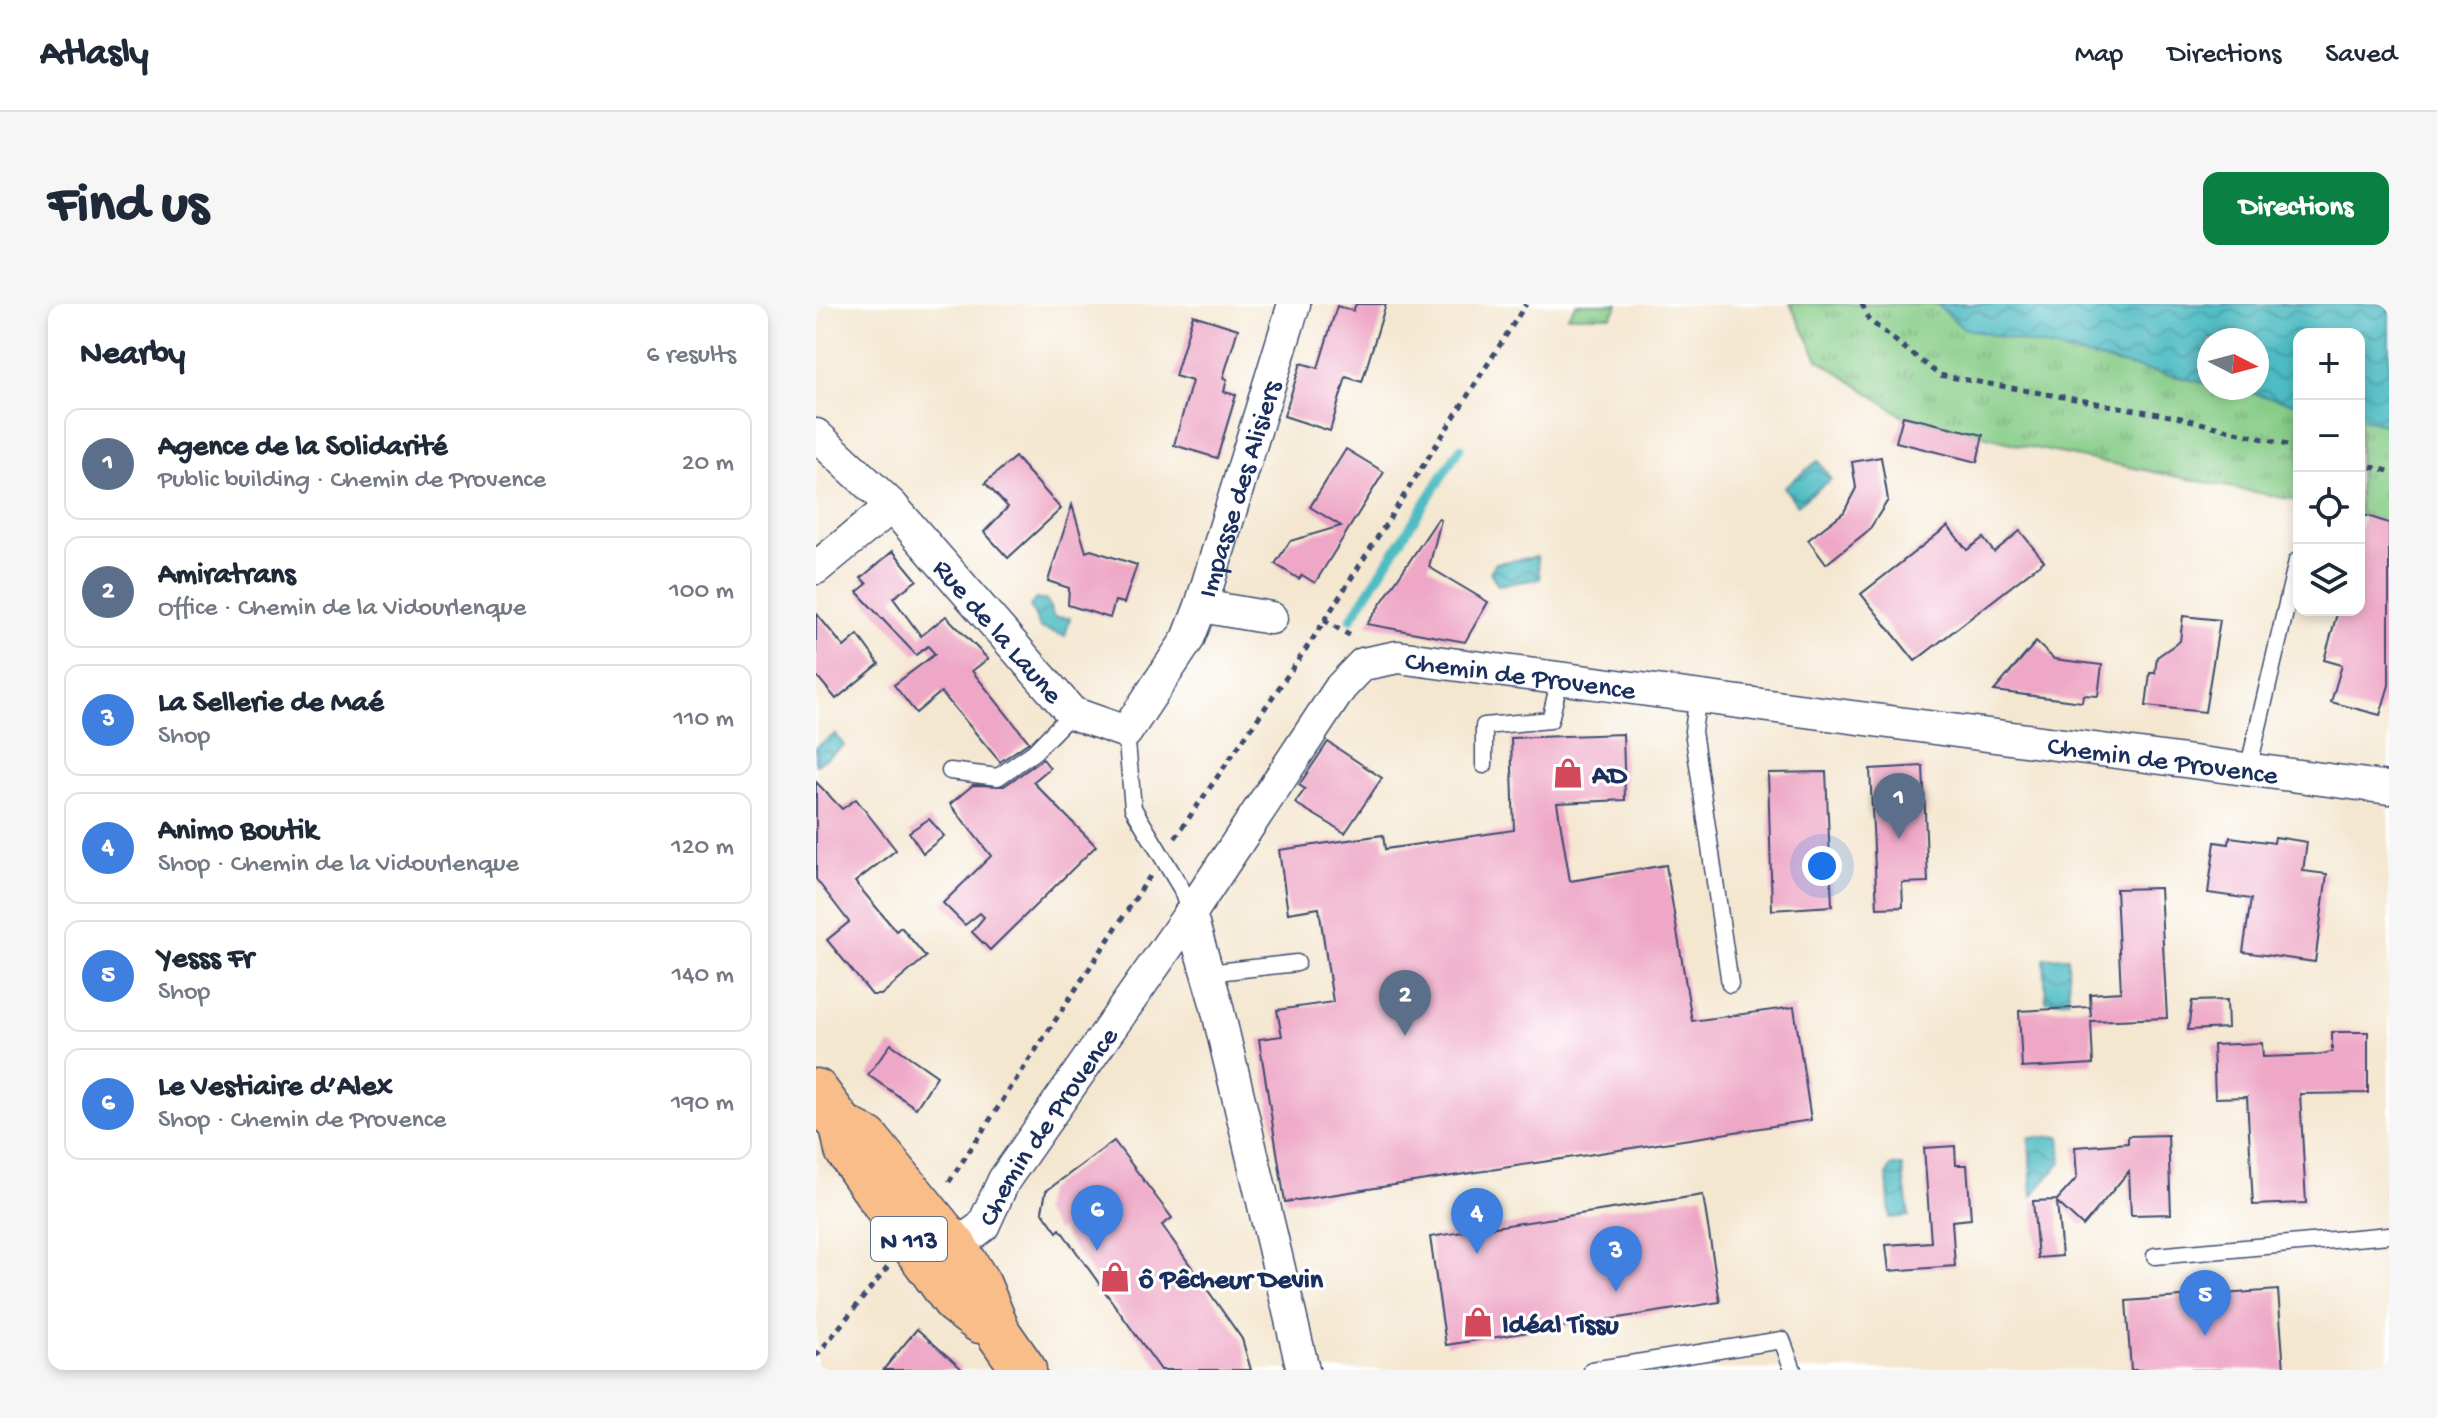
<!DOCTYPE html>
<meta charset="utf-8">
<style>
:root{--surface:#fff;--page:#f6f6f7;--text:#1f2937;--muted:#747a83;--line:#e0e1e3;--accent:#0b8043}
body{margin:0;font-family:"Gochi Hand",sans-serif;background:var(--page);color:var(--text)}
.controls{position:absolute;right:24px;top:24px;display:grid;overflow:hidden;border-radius:16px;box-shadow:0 4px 12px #0003}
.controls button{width:72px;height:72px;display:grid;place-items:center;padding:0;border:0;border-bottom:2px solid var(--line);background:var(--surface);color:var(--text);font:40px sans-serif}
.compass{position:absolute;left:1381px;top:24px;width:72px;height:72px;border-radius:50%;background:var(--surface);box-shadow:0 4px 12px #0003;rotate:96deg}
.you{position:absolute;left:1006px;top:562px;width:28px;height:28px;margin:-20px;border:6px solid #fff;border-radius:50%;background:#1a73e8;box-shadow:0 0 0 12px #1a73e833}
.badge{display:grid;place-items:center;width:52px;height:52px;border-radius:50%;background:var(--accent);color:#fff;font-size:26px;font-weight:700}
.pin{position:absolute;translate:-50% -66px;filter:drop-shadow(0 2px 4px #0008)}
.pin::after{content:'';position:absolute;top:42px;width:28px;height:24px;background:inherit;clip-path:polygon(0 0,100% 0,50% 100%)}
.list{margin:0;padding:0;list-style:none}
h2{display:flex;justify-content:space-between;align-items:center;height:104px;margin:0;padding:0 32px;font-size:34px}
h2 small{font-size:26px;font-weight:400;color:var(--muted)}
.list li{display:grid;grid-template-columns:52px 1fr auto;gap:24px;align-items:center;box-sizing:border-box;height:112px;margin:0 16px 16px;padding:0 16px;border:2px solid var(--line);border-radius:16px}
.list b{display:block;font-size:30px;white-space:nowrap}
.list p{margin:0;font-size:26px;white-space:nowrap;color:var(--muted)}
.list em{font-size:26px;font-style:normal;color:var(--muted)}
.icon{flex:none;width:44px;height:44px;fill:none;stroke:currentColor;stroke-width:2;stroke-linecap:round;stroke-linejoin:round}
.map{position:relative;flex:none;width:1573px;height:1066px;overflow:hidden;border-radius:16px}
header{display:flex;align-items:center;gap:48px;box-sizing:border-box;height:112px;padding:0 40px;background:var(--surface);border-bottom:2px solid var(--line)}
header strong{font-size:38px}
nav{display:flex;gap:44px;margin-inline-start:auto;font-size:28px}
.intro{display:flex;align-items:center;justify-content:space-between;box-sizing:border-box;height:192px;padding:0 48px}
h1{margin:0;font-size:56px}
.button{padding:20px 36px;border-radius:16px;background:var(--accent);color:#fff;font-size:28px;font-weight:700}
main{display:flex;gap:48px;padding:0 48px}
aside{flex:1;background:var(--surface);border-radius:16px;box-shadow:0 4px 12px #0003}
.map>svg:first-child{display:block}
</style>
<header>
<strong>Atlasly</strong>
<nav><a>Map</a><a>Directions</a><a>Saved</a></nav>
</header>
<div class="intro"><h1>Find us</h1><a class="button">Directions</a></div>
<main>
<aside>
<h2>Nearby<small>6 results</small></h2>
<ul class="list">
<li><span class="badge" style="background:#5c6f8a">1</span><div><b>Agence de la Solidarité</b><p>Public building · Chemin de Provence</p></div><em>20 m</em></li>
<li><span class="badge" style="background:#5c6f8a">2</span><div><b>Amiratrans</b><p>Office · Chemin de la Vidourlenque</p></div><em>100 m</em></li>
<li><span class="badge" style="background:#3f7fe0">3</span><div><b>La Sellerie de Maé</b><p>Shop</p></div><em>110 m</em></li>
<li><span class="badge" style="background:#3f7fe0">4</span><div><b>Animo Boutik</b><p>Shop · Chemin de la Vidourlenque</p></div><em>120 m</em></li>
<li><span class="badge" style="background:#3f7fe0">5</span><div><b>Yesss Fr</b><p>Shop</p></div><em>140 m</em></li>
<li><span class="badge" style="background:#3f7fe0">6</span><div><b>Le Vestiaire d’Alex</b><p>Shop · Chemin de Provence</p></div><em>190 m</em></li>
</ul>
</aside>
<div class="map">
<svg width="1573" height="1066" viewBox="0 0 1573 1066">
<defs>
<pattern id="grass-tufts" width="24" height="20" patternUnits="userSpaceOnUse" patternTransform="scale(2)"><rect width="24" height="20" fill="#86cc87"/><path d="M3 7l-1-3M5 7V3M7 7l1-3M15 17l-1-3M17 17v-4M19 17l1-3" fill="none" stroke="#6da672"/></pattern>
<pattern id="water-waves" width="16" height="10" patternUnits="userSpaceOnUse" patternTransform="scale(2)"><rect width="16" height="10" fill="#4dbcc3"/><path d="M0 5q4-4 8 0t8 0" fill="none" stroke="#3f99a2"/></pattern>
</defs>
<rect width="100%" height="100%" fill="#fff"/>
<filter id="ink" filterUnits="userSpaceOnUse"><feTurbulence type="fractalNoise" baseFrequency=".0125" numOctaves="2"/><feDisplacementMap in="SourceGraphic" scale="16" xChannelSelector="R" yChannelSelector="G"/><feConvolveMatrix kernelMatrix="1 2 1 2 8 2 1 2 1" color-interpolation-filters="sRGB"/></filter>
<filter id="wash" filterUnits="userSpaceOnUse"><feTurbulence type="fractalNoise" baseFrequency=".006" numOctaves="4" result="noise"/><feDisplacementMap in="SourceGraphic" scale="32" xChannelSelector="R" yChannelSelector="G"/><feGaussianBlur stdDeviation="1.8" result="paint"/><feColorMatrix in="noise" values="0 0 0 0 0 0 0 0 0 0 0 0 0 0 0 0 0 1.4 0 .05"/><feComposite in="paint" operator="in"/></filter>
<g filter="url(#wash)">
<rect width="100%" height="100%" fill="#f4e7d0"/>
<g fill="url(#grass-tufts)" stroke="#507e72" stroke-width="2" fill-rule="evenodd">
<path d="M760,0H802L795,12H752Z"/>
<path d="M974,0H1573V219L1543,210V30H1483V197L1203,141L1087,112L1002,55ZM1393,36H1441V84H1393Z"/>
</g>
<g fill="url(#water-waves)" stroke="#347690" stroke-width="2">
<path d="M1121,0H1573V121L1543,114V30H1483V100L1412,84H1441V36H1393V80L1147,24Z"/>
<path d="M1002,157L1015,175L981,201L968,183Z"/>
<path d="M721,253L724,275L682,281L674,268L680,259Z"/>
<path d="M220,295L231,297L238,313L254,314L249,332L224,324L214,302Z"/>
<path d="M20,430L28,442L0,461V443Z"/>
<path d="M1252,653L1253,696L1230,697L1228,654Z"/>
<path d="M1244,832L1246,857L1216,892L1213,834Z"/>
<path d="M1075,862H1086L1093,912L1074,914L1071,870Z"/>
</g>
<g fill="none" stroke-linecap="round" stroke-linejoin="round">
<path stroke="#4dbcc3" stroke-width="9" d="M535,315L644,144"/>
</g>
<g id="blocks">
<g fill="#eea7c6">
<path d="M540,0H570L546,78L530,73L514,127L468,112L485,59L502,64L521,2L537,7Z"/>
<path d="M377,11L422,25L407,74L411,75L408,88L420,91L401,154L358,141L376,77L359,72Z"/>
<path d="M1087,112L1167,131L1161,158L1080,138Z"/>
<path d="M530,145L568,168L499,279L486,271L483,275L459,260L474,237L525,222L494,203Z"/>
<path d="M199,153L245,205L192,254L168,228L192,203L169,179Z"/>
<path d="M1065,153L1072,196L1053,226L1010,260L992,236L1028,208L1040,184L1036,158Z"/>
<path d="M256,201L270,248L275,246L321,261L308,299L299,297L294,314L252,301L253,284L232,277Z"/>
<path d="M1548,211L1573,219V381L1564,411L1515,398L1526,361L1508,356L1522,306H1543V228Z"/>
<path d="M622,215L625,216L613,263L672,298L649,338L551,320Z"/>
<path d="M1132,222L1151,246L1167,234L1178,248L1204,227L1228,257L1099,357L1045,290Z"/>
<path d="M77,247L101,276L77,294L105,332L130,312L172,355L156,367L213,438L184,458L125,388L100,409L78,381L119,350L112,342L100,351L41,288L51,280L45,274Z"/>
<path d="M0,309L28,343L42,331L63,360L20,395L0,371Z"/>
<path d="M1367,312L1404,316L1389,408L1330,402L1334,369H1339L1341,353L1364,337Z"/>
<path d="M1220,338L1238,355L1286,361L1282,392L1267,391L1266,398L1178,387Z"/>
<path d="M807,430L809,496L741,499L754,577L850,561L876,717L978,703L995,816L469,898L443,735L466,732L461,706L517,698L503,604L472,609L463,546L567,531L569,545L698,526L695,434Z"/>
<path d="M512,438L566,474L529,529L479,499L489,485L483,481Z"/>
<path d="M227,455L234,464L217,478L280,542L174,646L156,628L168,613L164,609L149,621L127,599L175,552L134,500L157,481L188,482Z"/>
<path d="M1107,462L1112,578L1086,579L1087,603L1061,604L1054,465Z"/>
<path d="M1010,468L1016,602L956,606L952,469Z"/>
<path d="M0,478L26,505L40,495L80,546L39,578L80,627L85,623L110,653L65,691H56L11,636L33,618L0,575Z"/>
<path d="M113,515L128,532L107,549L93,528Z"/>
<path d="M1414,533L1458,539L1459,533L1491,538L1487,567L1511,570L1499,658L1427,648L1435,595L1392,589L1399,538L1413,540Z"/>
<path d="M1344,584L1351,714L1275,717L1277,760L1206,764L1203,707L1274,703L1275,713L1274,690L1305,688L1300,585Z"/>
<path d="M1411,696L1412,724L1372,726L1376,697Z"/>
<path d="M1516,728H1552V789L1484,790L1490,899L1437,901L1431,793L1399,794L1397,741L1446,739L1447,753L1501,751L1516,748Z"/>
<path d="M75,740L121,772L100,804L52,771Z"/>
<path d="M1352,831L1355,910L1315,911L1313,867L1267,922L1241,898L1246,952L1222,954L1217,897L1241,896L1261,874L1259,843L1312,839V832Z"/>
<path d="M298,837L356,914L346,921L426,1035L435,1066H345L244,925L241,928L226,907L230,887Z"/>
<path d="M1139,842L1140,861H1151L1155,915L1136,917L1139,962L1073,967L1070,941L1115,938L1108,844Z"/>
<path d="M887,891L904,998L630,1041L614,933Z"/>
<path d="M1462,986L1468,1066H1315L1310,997Z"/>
<path d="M101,1025L147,1066H67Z"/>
</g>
</g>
</g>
<g filter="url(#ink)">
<use href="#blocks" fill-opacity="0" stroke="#3c4b6f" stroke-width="2"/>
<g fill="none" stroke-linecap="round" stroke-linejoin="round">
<g stroke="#3c4b6f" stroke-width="19">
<g id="service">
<path d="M882,392L877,427L914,680"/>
<path d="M310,428L317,504L365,584L374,610"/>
<path d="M668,461V422L734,416L744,374"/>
<path d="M1432,466L1481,257"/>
<path d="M134,467L182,473L218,448L256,409"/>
<path d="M392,669L481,659"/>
<path d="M1339,952L1573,931"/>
<path d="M776,1066L966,1036L977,1066"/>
</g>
</g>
<g stroke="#3c4b6f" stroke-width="35">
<g id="minor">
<path id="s1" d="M0,131L76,202L256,409L310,428L372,335L385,302L478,0"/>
<path d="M0,264L76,202"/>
<path d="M385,302L455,314"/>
<path d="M374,610L400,699L487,1066"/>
<path id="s2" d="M139,943L167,922L188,876L374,610L525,383L547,360L582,353L1573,484"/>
</g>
</g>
<g stroke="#3c4b6f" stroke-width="47">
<g id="primary">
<path d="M0,787L26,822L31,846L93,935L140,999L164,1017"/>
<path d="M26,822L51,835L139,943L163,981L183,1030L208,1066"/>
</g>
</g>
<g stroke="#3c4b6f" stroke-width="5" stroke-dasharray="6 6" stroke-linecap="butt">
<path d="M1046,0L1053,16L1123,71L1365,114L1483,144"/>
<path d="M1543,160L1573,167"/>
<path d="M508,316L538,334"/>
<path d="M359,534L496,336L710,0"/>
<path d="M133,878L334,572"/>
<path d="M0,1052L72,963"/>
</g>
<use href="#service" stroke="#fff" stroke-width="16"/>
<use href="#minor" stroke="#fff" stroke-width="32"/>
<use href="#primary" stroke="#f8bd89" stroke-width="44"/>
</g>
</g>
<defs>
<g id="shop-bare" transform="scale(2.4)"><path d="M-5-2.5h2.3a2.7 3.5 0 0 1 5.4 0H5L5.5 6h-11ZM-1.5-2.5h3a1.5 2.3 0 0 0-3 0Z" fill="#d1495b" stroke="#fff" stroke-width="2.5" paint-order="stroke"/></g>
</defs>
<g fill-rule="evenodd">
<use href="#shop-bare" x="752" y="469"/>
<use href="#shop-bare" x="299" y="973"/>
<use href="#shop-bare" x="662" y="1018"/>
</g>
<g text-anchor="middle" stroke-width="6" stroke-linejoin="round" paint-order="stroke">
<rect fill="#fff" stroke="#5f6d8e" stroke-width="2" x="55" y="913" width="76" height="44" rx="6"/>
<g font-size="26" font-weight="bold" fill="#1b2f5e">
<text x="93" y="944">N 113</text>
</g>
<g font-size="28" fill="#1b2f5e" stroke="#fff">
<text dy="10" stroke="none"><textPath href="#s1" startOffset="706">Impasse des Alisiers</textPath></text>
<text dy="10" stroke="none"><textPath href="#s1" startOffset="268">Rue de la Laune</textPath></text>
<text dy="10" stroke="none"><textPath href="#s2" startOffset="874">Chemin de Provence</textPath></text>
<text dy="10" stroke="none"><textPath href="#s2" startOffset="1522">Chemin de Provence</textPath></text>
<text dy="10" stroke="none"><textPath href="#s2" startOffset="154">Chemin de Provence</textPath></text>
</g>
<g font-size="28" font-weight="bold" fill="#1b2f5e" stroke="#fff" text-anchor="start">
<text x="776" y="479">AD</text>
<text x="323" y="983">ô Pêcheur Devin</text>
<text x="686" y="1028">Idéal Tissu</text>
</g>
</g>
</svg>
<div class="controls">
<button>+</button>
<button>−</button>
<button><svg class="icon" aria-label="locate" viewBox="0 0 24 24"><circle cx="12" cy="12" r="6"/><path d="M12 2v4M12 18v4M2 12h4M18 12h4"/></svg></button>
<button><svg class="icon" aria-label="layers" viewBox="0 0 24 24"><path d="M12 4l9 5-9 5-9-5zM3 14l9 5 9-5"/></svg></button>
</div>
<svg class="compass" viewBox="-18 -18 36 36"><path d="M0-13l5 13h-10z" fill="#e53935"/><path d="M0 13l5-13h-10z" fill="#747a83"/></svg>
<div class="you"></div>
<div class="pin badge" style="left:1083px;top:535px;background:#5c6f8a">1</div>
<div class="pin badge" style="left:589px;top:732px;background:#5c6f8a">2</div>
<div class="pin badge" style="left:800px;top:988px;background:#3f7fe0">3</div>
<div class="pin badge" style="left:661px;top:950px;background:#3f7fe0">4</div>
<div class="pin badge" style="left:1389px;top:1032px;background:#3f7fe0">5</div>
<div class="pin badge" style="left:281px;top:947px;background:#3f7fe0">6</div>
</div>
</main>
